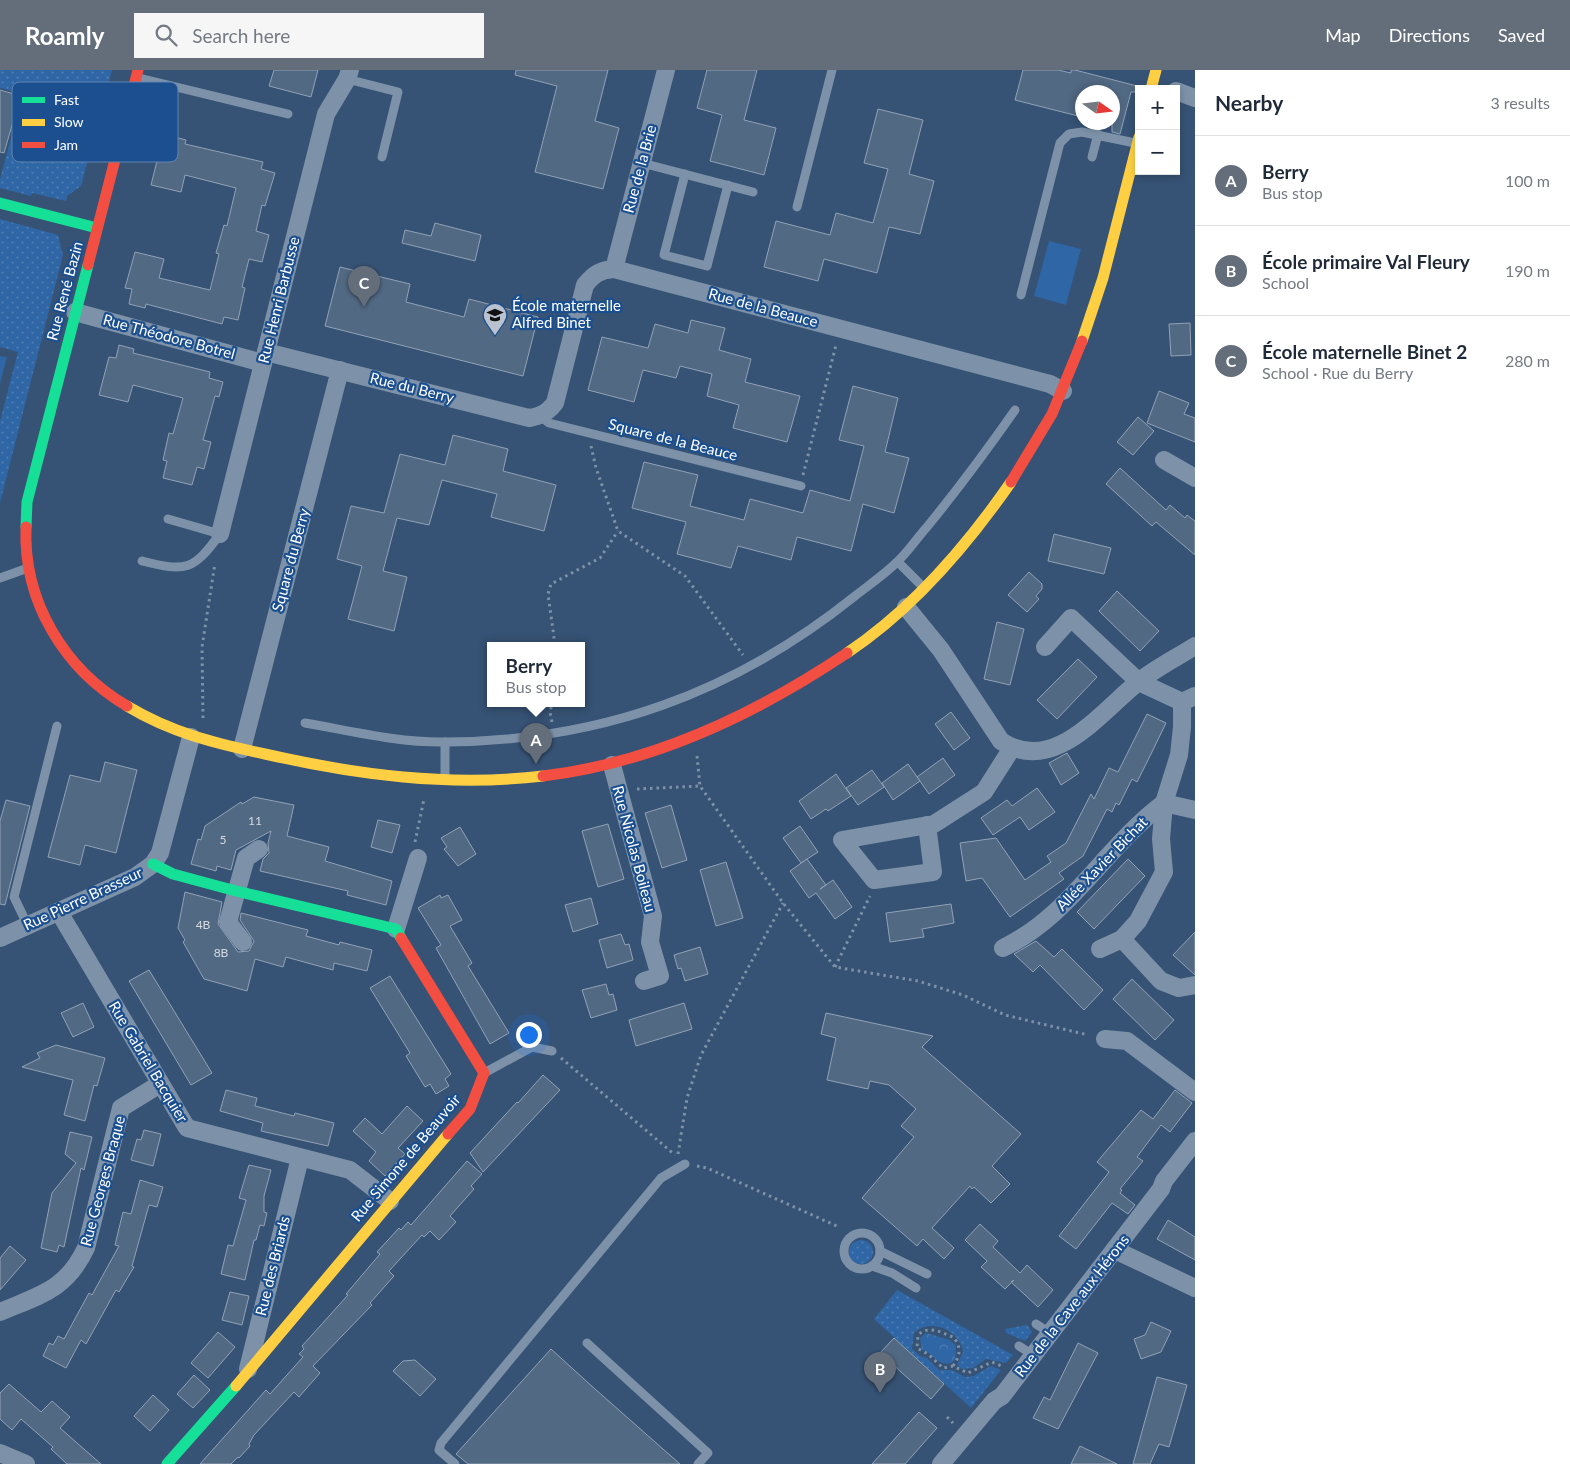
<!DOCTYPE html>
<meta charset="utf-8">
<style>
:root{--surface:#fff;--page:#f6f6f7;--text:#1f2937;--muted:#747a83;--line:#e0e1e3;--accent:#646e7b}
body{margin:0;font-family:Lato,sans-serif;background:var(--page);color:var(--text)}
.controls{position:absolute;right:15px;top:15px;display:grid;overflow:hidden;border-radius:0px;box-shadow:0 2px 8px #0003}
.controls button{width:45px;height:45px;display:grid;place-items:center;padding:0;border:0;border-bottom:1px solid var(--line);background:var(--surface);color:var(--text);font:25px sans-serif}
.compass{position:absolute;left:1075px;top:15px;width:45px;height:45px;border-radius:50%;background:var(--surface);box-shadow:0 2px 8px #0003;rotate:104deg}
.you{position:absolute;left:528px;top:964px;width:18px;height:18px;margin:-12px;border:4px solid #fff;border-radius:50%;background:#1a73e8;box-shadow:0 0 0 8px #1a73e833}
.badge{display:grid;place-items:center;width:32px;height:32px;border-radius:50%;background:var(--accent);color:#fff;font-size:16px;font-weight:700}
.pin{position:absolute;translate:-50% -41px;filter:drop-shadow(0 1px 2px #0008)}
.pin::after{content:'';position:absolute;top:26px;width:18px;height:15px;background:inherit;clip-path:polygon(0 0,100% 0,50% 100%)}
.popup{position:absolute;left:487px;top:572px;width:98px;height:65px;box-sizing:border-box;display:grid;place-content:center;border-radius:0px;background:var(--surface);filter:drop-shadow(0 1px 4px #0005);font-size:16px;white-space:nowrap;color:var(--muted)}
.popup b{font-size:19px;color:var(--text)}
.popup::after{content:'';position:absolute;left:50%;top:100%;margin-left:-10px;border:10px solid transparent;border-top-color:var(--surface)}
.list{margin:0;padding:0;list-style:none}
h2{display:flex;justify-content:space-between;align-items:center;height:65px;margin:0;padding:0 20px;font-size:21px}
h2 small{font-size:16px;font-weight:400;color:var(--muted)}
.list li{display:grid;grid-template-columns:32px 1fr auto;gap:15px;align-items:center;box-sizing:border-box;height:90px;padding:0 20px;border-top:1px solid var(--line)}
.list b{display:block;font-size:19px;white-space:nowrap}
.list p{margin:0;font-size:16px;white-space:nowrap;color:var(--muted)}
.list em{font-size:16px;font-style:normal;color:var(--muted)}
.icon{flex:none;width:28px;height:28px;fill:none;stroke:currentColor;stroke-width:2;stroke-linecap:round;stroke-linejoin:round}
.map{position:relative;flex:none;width:1195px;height:1394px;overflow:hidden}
header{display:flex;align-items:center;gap:30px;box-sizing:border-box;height:70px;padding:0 25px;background:var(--accent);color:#fff}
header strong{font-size:24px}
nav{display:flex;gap:28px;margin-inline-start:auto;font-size:18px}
.search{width:350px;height:45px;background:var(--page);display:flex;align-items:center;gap:12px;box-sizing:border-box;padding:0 18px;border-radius:0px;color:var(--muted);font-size:19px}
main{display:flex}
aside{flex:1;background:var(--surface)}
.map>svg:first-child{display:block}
</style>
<header>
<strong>Roamly</strong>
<div class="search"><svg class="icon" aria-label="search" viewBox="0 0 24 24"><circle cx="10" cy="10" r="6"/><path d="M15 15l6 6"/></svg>Search here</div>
<nav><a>Map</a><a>Directions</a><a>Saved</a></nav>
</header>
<main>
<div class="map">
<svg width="1195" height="1394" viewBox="0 0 1195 1394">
<defs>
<pattern id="grass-dots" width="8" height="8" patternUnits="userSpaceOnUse" patternTransform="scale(1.25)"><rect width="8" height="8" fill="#2f66a5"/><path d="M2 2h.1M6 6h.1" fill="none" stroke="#4e7db2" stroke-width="1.8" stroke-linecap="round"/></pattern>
<pattern id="park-crowns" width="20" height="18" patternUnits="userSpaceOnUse" patternTransform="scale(1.25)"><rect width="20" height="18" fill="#2f66a5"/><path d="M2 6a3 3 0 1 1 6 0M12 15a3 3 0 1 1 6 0" fill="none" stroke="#4e7db2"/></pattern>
</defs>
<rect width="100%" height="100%" fill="#365274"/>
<g fill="url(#grass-dots)">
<path d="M0,0H112L81,116L67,126L66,131L32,123L31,126L0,118V109L23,24L0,18Z"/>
<path d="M0,149L58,165L63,185L0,433V351L18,282L0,277Z"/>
<circle cx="861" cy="1182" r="12"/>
<path d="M897,1220L1013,1285L1006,1293L986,1289L973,1298L962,1299L957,1295L963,1282C960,1260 930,1247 914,1263L912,1279L920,1286L927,1288L939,1300H952L965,1307L973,1306L991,1296L1001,1300L971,1338L874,1249Z"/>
<path d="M1027,1255L1032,1262L1025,1271L1006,1263L1005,1259Z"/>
</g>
<path fill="url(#park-crowns)" d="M926,1263L950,1270L956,1276L955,1289L952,1293C937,1297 935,1283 922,1280L920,1268Z"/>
<g fill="#2f66a5">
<path d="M1049,171L1081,179L1066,235L1034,226Z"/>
<path d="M0,286L7,287L0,314Z"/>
</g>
<g fill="#526984" stroke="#92a2b6">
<path d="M274,0H318L311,27L269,16Z"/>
<path d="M516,0H608L595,51L619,58L603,119L535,102L557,16L515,5Z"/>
<path d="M707,0H757L744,50L776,58L764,105L710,91L722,45L697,38Z"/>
<path d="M1023,0H1058L1071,3V0H1075L1137,16V22H1131L1120,64L1112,62V22H1082V47L1015,30Z"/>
<path d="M0,20L14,24L19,31L4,83L0,82Z"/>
<path d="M878,39L923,50L909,104L934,111L920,164L889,157L877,203L824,189L818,211L764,197L776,151L830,165L836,143L873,153L888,99L864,93Z"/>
<path d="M171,66L186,70L185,74L263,92L261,99L275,103L265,136L262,135L256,161L269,165L262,192L249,189L242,217L245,218L238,250L224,247L222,254L146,234L145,238L129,234L132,219L125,218L135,182L164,189L159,208L210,220L219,184L216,183L224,155L227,156L236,118L185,105L181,122L151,115L160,79L168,81Z"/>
<path d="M435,153L481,165L475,191L402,173L405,160L431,166Z"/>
<path d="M340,197L410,214L406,232L464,247L469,229L538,247L523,306L325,256Z"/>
<path d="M691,250L725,258L719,280L751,289L745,312L800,326L787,372L733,358L739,335L707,326L712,304L680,296L676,308L643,300L634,332L588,320L602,267L648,278L655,254L688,263Z"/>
<path d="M1190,253L1191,285L1171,286L1169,254Z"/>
<path d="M119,275L134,279L133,283L210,302L209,308L223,312L219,327L215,326L203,370L211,372L204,399L197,397L192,415L163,408L167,391L163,390L169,363L173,364L183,328L133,315L128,332L99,325L109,287L116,288Z"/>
<path d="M853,316L898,328L885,382L909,388L894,443L863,434L851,481L797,467L791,490L738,476L731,498L677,484L686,452L632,438L644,392L698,405L690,436L744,450L750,429L803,443L810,420L850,431L864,376L839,370Z"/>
<path d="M1159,321L1189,333L1184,344L1195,348V372L1147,353Z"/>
<path d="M1138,347L1154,361L1133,385L1117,372Z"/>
<path d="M453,365L508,379L503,401L556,415L544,461L491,447L497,424L442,410L429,455L397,448L383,501L407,507L394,561L348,549L362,496L337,489L351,436L384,443L400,384L445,395Z"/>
<path d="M1120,398L1166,440L1170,435L1185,448L1187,445L1195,451V485L1156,452L1152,456L1106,414Z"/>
<path d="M1054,464L1111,478L1104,504L1048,491Z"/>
<path d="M1029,502L1042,514V519L1036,526L1039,529L1027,542L1008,525Z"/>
<path d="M1117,521L1159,561L1140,581L1099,541Z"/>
<path d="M997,552L1024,559L1010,615L984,609Z"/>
<path d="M1078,589L1097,607L1057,649L1037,630Z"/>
<path d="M951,642L970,668L954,680L935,654Z"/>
<path d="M1147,644L1166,653L1151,684L1137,712L1132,709L1119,735L1116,733L1112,742L1107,739L1083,786L1059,803L1064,809L1010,847L982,808L966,811L960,773L996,768L1025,810L1051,792L1047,786L1066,773L1091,724L1094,729L1109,698L1118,702Z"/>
<path d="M1067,683L1079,703L1061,715L1049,693Z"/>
<path d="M943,688L955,705L929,724L917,707Z"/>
<path d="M105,692L137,700L116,783L85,775L80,795L48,787L70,705L100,712Z"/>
<path d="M908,694L920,711L893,730L882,713Z"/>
<path d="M872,700L884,717L858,735L846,718Z"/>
<path d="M836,704L851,726L828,741L826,739L811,749L799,731Z"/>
<path d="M1037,718L1055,742L1029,760L1020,747L993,765L981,748L1007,730L1012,736Z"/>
<path d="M254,727L294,735L287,766L329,777L325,791L392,811L386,835L347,825L348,821L260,801L263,789L269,783L268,773L271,761L236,780L231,800L217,796L216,801L191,794L198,769L201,770L205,756L241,732L242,734Z"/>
<path d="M6,730L30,736L5,835L0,834V751Z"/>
<path d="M671,735L687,790L662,798L645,743Z"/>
<path d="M378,750L400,755L392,783L371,777Z"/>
<path d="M608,754L624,809L598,817L582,761Z"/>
<path d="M800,756L818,782L801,793L783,768Z"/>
<path d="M460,757L476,784L458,796L444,779L447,777L441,768Z"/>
<path d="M807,789L826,815L820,819L833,810L852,837L835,849L816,823L809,828L790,801Z"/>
<path d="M1128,789L1145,806L1094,859L1077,842Z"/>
<path d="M726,792L743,848L716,856L700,800Z"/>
<path d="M185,822L222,832L218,854L238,882L249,881L254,871L240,850L241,843L308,860L306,866L339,875L340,872L372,880L367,901L334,893L333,900L286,887L283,897L255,889L247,921L204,909L183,872L185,870L178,858Z"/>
<path d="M440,825L441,828L448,825L462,850L450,856L472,893L468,896L509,963L490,974L436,878L441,875L418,838Z"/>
<path d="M591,828L598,854L573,862L565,835Z"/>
<path d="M951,834L954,853L922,859L924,867L890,872L886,843Z"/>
<path d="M1195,862V905L1173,885Z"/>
<path d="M621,864L625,875L629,874L633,890L607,898L599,870Z"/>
<path d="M1036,871L1054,887L1062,879L1103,920L1084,940L1040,895L1033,902L1014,884Z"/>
<path d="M700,877L708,904L685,911L681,898L678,899L674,885Z"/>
<path d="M149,900L212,1003L191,1015L129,911Z"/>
<path d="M390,906L451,1004L445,1009L449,1016L436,1024L430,1014L425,1017L406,986L410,983L370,918Z"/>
<path d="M1132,909L1174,950L1155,970L1113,929Z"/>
<path d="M606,914L609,925L613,924L617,940L591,948L582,920Z"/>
<path d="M83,933L94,957L73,967L61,943Z"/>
<path d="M684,933L692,959L636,976L629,950Z"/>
<path d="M826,943L933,966L922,977L1021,1064L992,1096L1010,1114L991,1133L974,1117L972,1119L970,1116L932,1158L954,1178L944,1189L923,1169L917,1176L862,1128L914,1067L901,1056L916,1039L889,1015L870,1011L868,1019L827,1010L836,968L821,964Z"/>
<path d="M56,975L105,988L97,1016L94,1015L85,1051L64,1045L73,1010L22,997L40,988L37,983Z"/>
<path d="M543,1005L560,1020L483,1102L470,1083L517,1032L518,1033Z"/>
<path d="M226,1020L257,1028L255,1036L294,1046L295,1043L334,1053L328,1076L261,1061L263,1053L220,1041Z"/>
<path d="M1175,1020L1192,1033L1170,1062L1161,1055L1137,1087L1143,1091L1120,1119L1122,1120L1120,1123L1135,1135L1128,1144L1112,1133L1076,1179L1059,1166L1109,1102L1097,1092L1141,1040L1153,1049Z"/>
<path d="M407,1036L423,1051L398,1078L405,1084L385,1106L369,1091L376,1082L353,1061L365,1048L382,1064Z"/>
<path d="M144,1060L161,1064L153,1096L131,1090L137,1069L141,1070Z"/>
<path d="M70,1062L92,1067L84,1100L81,1098L64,1177L59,1175L57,1182L41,1178L52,1123L76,1093L65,1084Z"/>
<path d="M467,1091L482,1104L471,1116L474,1119L450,1146L456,1152L439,1170L430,1161L424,1167L422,1165L389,1201L394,1206L370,1233L372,1235L313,1296L320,1303L299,1327L294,1322L254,1365L249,1374L250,1376L239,1388L238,1387L231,1394H200L266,1320L270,1324L303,1287L299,1284L304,1279L302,1276L348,1225L346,1224L352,1217L380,1184L377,1182L399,1158L401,1160L408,1152L411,1155Z"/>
<path d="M249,1095L271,1100L264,1126V1142L267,1143L264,1156L260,1155L256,1170H254L245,1210L221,1204L228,1175L233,1176L246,1130L239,1128Z"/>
<path d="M140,1110L163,1117L157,1137L149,1135L132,1196L134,1197L119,1222L116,1220L86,1274L81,1270L66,1298L43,1286L49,1273L53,1275L58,1266L64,1269L89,1223L92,1225L119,1176L115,1175L123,1142L131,1144Z"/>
<path d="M1168,1150L1195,1167V1190L1157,1169Z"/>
<path d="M980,1154L998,1171L993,1177L1020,1203L1027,1195L1053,1220L1038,1237L1011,1212L1014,1210L1005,1219L981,1197L987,1191L965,1170Z"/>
<path d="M10,1176L26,1190L0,1220V1188Z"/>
<path d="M230,1222L249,1226L242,1255L222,1250Z"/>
<path d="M1151,1252L1171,1261L1161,1282L1141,1289L1134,1269L1145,1265Z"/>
<path d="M218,1262L235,1277L208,1308L191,1293Z"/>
<path d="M894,1268L944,1314L931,1329L880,1283Z"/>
<path d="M1078,1273L1098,1283L1058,1359L1033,1348L1044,1327L1050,1330Z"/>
<path d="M551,1279L595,1319L680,1394H468L456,1384Z"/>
<path d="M415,1290L436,1309L420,1326L393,1301L403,1291Z"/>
<path d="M194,1305L210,1320L193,1338L177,1324Z"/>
<path d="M1157,1307L1187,1315L1183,1329L1169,1377L1159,1374L1150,1394H1133Z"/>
<path d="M9,1314L41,1342L52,1331L70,1347L60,1358L101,1394H67L51,1379L53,1377L21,1349L12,1360L0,1349V1323Z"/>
<path d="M153,1325L169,1340L150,1361L134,1346Z"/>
<path d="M919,1342L937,1358L905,1394H872Z"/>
<path d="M1080,1376L1117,1394H1071Z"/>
</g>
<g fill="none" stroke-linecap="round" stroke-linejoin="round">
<g stroke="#7d92a8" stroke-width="3" stroke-dasharray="2.5 4" stroke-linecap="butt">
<path d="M591,376L596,398L618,461L685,506L743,585"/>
<path d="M803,405L836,275"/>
<path d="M555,575L548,524L551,514L600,488L618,461"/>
<path d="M203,648L202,577L215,493"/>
<path d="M552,652L550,642L552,633"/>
<path d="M697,686L700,716"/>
<path d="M637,719L700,716L783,833L835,897L918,911L963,925L1005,945L1088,965"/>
<path d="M415,772L424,729"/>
<path d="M835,897L870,826"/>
<path d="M561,988L675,1085"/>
<path d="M678,1084L687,1028L701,985L783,833"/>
<path d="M697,1096L707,1098L839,1157"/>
<path d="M953,1296C960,1286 962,1277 953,1267C940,1262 929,1255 918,1265L917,1278L928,1284L943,1298L953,1296L968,1303L992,1292L1004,1297"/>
<path d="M947,1347L953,1353"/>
</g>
<g stroke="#7d92a8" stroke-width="9">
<path d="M139,8L288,44"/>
<path d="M347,9L398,22L382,87"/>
<path d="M1092,87L1098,64"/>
<path d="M642,93L753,122"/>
<path d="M685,104L664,185L707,196L728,115"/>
<path d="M797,137L832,0"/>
<path d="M1021,225L1060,73L1069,64L1082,62L1135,73"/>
<path d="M540,346L549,353L801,416"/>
<path d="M142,491C186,502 193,501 220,464L168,449"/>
<path d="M898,492L924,518"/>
<path d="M0,508L28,498"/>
<path d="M305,653C351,661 399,673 446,672C601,671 734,623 855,526C869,515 885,504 897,492C908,482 917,468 927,457C958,419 987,380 1015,340"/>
<path d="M445,710V672"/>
<path d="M28,856L14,827L57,656"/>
<path d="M486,1002L532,977L552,981"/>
<circle cx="862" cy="1181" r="18"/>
<path d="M880,1181L927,1204"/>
<path d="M872,1196L892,1203L916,1218"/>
<path d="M1036,1254L1050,1263"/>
<path d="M587,1273L708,1383L698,1394"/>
<path d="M1019,1276L1033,1285"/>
<path d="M455,1394L439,1380L441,1373L661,1108L685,1094"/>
</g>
<g stroke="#7d92a8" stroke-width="18">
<path d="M1176,21L1195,28"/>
<path d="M614,199L666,0"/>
<path d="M75,242L263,293"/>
<path d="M266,282L529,348C541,346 547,343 555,333L585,215C594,204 600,200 614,199L1050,314L1063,321"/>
<path d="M1164,390L1195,408"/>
<path d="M220,464L326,44L347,9L350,0"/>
<path d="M906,537L941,580L1001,671C1053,706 1100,643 1137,613C1154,599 1176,588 1195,576"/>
<path d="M1045,577L1071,548L1139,612L1182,632L1195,626"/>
<path d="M1182,632V657L1179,685L1164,733L1161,769L1164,802L1138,851L1122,869L1161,911L1179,918L1195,915"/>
<path d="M242,679L340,300"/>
<path d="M612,695L653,846L650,872L660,906L644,911"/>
<path d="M1164,733L1195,740"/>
<path d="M927,755L933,802L874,810L842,770L934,754L984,722L1012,678"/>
<path d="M59,842L187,1058L350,1100L390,1131"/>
<path d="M396,859L418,788"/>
<path d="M0,868L135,807L153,794L160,783L191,667"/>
<path d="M243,872L228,852L246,788L259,779"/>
<path d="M1003,878C1070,846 1105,777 1164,733"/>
<path d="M1100,879L1122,869"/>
<path d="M1105,969L1127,971L1195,1022"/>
<path d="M1115,1180L1195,1218"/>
<path d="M0,1242C40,1225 66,1220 86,1178L121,1038L160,1014"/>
<path d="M248,1299L300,1088"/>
<path d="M0,1383L26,1394"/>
<path d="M941,1394L994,1331L1002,1326L1161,1119L1164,1111L1195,1071"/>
</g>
<g stroke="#16e098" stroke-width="11">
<path d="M0,133L97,158"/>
<path d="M26,457L27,432L88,195"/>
<path d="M153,794L173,804L236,821L396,859L401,868"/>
<path d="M167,1394L236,1316"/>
</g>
<g stroke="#ffcf43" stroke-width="11">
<path d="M1151,19L1156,0"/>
<path d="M1082,271L1103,208L1139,67"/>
<path d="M847,583C913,539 966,477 1011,412"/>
<path d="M127,636C172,663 214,673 265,684C357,705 449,717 543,706"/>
<path d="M236,1316L448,1064"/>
</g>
<g stroke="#f24e42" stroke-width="11">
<path d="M88,195L138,0"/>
<path d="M1011,412L1052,344L1082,271"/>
<path d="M26,457C23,531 64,599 127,636"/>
<path d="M543,706C653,693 756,644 847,583"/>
<path d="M401,868L484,1003L470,1039L448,1064"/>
</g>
</g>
<defs>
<g id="school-pin" transform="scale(1.25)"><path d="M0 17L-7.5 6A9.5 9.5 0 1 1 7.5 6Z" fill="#b9c2ce" stroke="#1b4f8f"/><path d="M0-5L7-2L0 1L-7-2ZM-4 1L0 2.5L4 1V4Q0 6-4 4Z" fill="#111"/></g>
</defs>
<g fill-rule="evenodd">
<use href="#school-pin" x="495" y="245"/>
</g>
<g text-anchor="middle" stroke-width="4.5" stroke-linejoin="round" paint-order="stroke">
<g font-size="12" fill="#d4dae0">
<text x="255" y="755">11</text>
<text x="223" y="774">5</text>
<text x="203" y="859">4B</text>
<text x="221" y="887">8B</text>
</g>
<g font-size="15" fill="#fff" stroke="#1b4f8f">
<text transform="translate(640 99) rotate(-75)" y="5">Rue de la Brie</text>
<text transform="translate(65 221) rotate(-75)" y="5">Rue René Bazin</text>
<text transform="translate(279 230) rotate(-76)" y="5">Rue Henri Barbusse</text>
<text transform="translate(763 238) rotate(15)" y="5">Rue de la Beauce</text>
<text transform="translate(169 267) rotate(15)" y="5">Rue Théodore Botrel</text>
<text transform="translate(412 318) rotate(14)" y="5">Rue du Berry</text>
<text transform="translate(673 370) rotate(14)" y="5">Square de la Beauce</text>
<text transform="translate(291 490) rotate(-75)" y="5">Square du Berry</text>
<text transform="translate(634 779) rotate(75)" y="5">Rue Nicolas Boileau</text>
<text transform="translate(1102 794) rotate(-46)" y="5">Allée Xavier Bichat</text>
<text transform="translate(83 829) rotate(-25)" y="5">Rue Pierre Brasseur</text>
<text transform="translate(148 992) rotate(59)" y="5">Rue Gabriel Bacquier</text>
<text transform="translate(406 1088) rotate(-50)" y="5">Rue Simone de Beauvoir</text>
<text transform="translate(103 1111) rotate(-75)" y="5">Rue Georges Braque</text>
<text transform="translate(273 1196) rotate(-76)" y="5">Rue des Briards</text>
<text transform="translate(1072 1236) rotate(-52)" y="5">Rue de la Cave aux Hérons</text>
</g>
<g font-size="15" fill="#fff" stroke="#1b4f8f" text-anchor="start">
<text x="512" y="241">École maternelle<tspan x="512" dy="17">Alfred Binet</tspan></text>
</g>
</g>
<rect x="12" y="12" width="166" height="80" rx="8" fill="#1b4f8f" stroke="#5f84b1" stroke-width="1"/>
<rect x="22" y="27" width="23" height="6" fill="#16e098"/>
<rect x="22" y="49" width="23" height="7" fill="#ffcf43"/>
<rect x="22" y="72" width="23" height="6" fill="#f24e42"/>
<g font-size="14" fill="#fff">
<text x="54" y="35">Fast</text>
<text x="54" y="57">Slow</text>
<text x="54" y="80">Jam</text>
</g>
</svg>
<div class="controls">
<button>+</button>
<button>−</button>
</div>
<svg class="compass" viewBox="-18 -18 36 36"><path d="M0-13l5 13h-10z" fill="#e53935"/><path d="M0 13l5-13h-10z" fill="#747a83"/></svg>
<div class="you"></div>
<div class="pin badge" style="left:536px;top:694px">A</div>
<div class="popup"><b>Berry</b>Bus stop</div>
<div class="pin badge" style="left:880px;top:1323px">B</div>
<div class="pin badge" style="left:364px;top:237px">C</div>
</div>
<aside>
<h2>Nearby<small>3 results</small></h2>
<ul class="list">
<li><span class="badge">A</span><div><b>Berry</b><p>Bus stop</p></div><em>100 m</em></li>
<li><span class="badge">B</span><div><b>École primaire Val Fleury</b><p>School</p></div><em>190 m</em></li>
<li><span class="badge">C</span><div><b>École maternelle Binet 2</b><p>School · Rue du Berry</p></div><em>280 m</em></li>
</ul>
</aside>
</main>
